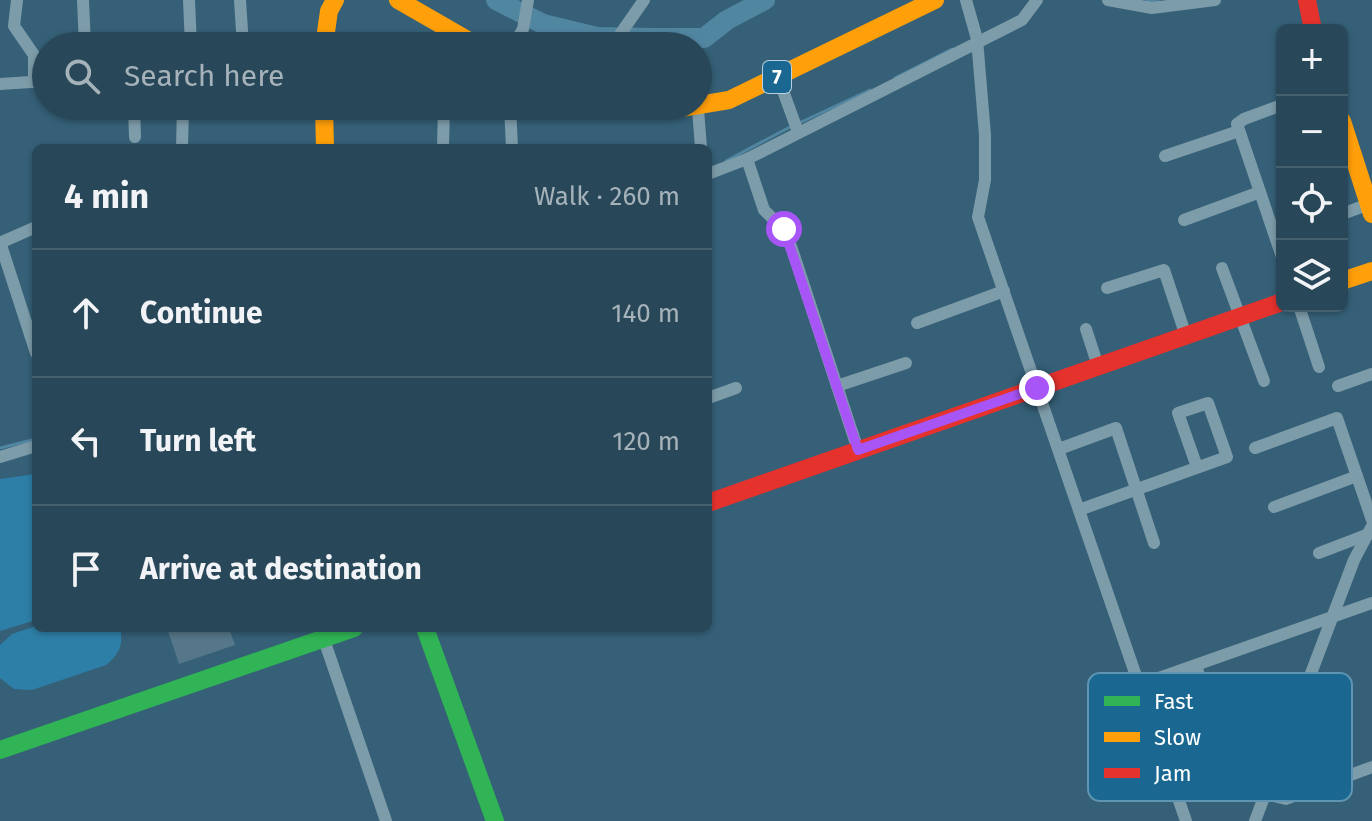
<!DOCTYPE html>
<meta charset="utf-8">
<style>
:root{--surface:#284859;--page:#304f5f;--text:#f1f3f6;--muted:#a5b2ba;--line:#44606f}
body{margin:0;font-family:"Fira Sans",sans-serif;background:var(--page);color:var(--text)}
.controls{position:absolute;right:24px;top:24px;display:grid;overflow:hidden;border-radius:12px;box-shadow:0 2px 6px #0004}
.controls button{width:72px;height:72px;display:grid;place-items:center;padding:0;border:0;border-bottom:2px solid var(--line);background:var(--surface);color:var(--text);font:40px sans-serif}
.stop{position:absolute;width:24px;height:24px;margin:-18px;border:6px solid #a855f7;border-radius:50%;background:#fff}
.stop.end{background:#a855f7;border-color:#fff;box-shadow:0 2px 8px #0008}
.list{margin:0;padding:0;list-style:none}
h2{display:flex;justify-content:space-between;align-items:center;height:104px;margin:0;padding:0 32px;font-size:34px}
h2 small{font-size:26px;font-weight:400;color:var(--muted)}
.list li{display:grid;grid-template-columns:52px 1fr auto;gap:24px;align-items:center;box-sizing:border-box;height:128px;padding:0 32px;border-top:2px solid var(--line)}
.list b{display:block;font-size:30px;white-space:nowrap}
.list em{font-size:26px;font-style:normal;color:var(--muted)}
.icon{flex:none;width:44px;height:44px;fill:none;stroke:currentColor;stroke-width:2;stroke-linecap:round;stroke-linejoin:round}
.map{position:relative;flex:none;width:1372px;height:821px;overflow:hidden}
.search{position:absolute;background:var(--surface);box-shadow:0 2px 6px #0004;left:32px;top:32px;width:680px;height:88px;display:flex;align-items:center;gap:20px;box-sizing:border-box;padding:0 28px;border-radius:44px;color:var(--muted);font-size:30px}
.panel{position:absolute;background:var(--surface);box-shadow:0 2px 6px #0004;left:32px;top:144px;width:680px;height:488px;border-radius:12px}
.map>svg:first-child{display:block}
</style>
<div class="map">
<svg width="1372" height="821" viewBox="0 0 1372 821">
<rect width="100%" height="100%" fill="#356077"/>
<g fill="#2e7fa8">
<path d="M36,474V620L0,631V479Z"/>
<path d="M36,626V628H120C124,644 119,655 106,665L32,690L14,689L0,678V645L12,634Z"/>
</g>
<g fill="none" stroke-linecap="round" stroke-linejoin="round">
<g stroke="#5186a1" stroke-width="3">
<path d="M1147,0L1160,2"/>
<path d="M895,78L952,49"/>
<path d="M797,124L870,90"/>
<path d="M726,161L790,127"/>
<path d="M0,448L36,439"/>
</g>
<path stroke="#5186a1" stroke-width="20" d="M496,0L543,24L597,37L654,38H704L727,20L765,0"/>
</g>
<path fill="#557789" d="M167,628H229L235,645L179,664Z"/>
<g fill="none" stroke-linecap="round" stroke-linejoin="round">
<g stroke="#7d9caa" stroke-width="12">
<path d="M17,0L14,26L34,55V82"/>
<path d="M83,0L85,46"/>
<path d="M189,0L191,46"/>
<path d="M240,0L243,46"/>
<path d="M966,0L977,39L985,135V180L978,217L1186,821"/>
<path d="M1108,0L1152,8L1215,0"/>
<path d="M403,46L446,42L453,33"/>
<path d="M513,46L523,29L528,0"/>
<path d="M612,46L644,0"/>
<path d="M778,77L798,132"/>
<path d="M0,84L46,81"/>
<path d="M1282,105L1244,119L1237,124L1282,257"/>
<path d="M134,106L135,137"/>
<path d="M510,106L512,148"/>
<path d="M698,109L701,148"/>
<path d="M182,148L183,106"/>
<path d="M443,148L444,106"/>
<path d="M1165,156L1239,131"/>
<path d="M747,159L764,210L784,229L792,249L858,450"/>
<path d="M708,174L747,159L1022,20L1037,0"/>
<path d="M1342,214L1372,203"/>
<path d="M1184,220L1260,192"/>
<path d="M0,242L36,353"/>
<path d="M2,242L36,227"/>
<path d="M1222,268L1264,381"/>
<path d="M1107,288L1164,270L1186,336"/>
<path d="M1299,306L1319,367"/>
<path d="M917,323L1004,291"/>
<path d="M1086,329L1098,366"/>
<path d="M837,386L906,363"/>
<path d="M1338,386L1372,374"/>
<path d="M708,398L736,388"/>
<path d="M1255,448L1337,418L1372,520"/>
<path d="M1059,449L1116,428L1154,543"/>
<path d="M0,457L36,446"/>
<path d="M1274,507L1357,476"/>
<path d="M1079,510L1227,457L1208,403L1178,413L1197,467"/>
<path d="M1319,553L1366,535"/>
<path d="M320,628L386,821"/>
<path d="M1196,666L1225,752"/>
<path d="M1139,685L1372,603"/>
<path d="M1158,738L1183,728"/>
<path d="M1234,785L1274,771"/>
<path d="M1265,794L1286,799L1372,767"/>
<path d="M1255,821L1354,560L1372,526"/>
</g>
<g stroke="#30b455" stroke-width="18">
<path d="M425,628L495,821"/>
<path d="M0,750L354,628"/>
</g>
<g stroke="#ff9f0a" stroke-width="18">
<path d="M398,0L478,46"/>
<path d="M324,46L329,11L335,0"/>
<path d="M324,106L325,148"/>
<path d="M608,106L669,110L729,100L935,0"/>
<path d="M1342,121L1372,214"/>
<path d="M1342,281L1372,271"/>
</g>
<g stroke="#e5322d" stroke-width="18">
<path d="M1307,0L1313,30"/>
<path d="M708,503L1282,302"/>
</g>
</g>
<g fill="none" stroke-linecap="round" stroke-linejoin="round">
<path stroke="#a855f7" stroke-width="10" d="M784,229L858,450L1037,388"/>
</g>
<g text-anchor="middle" stroke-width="6" stroke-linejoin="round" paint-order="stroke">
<rect fill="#1a6892" stroke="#bad2de" stroke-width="2" x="763" y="61" width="28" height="32" rx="6"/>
<g font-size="20" font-weight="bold" fill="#fff">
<text x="777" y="84">7</text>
</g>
</g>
<rect x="1088" y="673" width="264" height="128" rx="12" fill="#1a6892" stroke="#5f95b3" stroke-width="2"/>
<rect x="1104" y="696" width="36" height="10" fill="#30b455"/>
<rect x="1104" y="732" width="36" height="10" fill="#ff9f0a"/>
<rect x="1104" y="768" width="36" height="10" fill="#e5322d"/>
<g font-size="22" fill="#fff">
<text x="1154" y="709">Fast</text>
<text x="1154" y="745">Slow</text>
<text x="1154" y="781">Jam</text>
</g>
</svg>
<div class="controls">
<button>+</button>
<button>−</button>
<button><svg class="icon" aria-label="locate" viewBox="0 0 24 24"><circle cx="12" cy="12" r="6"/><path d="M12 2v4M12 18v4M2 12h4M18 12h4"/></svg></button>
<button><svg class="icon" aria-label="layers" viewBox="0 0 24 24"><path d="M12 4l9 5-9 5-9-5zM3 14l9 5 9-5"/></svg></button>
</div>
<div class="stop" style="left:784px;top:229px"></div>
<div class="stop end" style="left:1037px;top:388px"></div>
<div class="search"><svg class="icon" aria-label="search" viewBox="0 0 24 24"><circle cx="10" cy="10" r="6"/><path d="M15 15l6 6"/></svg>Search here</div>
<section class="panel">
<h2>4 min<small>Walk · 260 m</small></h2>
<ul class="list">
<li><svg class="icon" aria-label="ahead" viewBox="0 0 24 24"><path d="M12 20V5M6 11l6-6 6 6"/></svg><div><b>Continue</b></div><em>140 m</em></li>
<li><svg class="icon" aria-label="left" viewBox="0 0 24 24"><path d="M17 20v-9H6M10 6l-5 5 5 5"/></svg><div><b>Turn left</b></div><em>120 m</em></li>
<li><svg class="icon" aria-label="arrive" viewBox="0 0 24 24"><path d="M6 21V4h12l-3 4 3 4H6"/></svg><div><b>Arrive at destination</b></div></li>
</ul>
</section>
</div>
